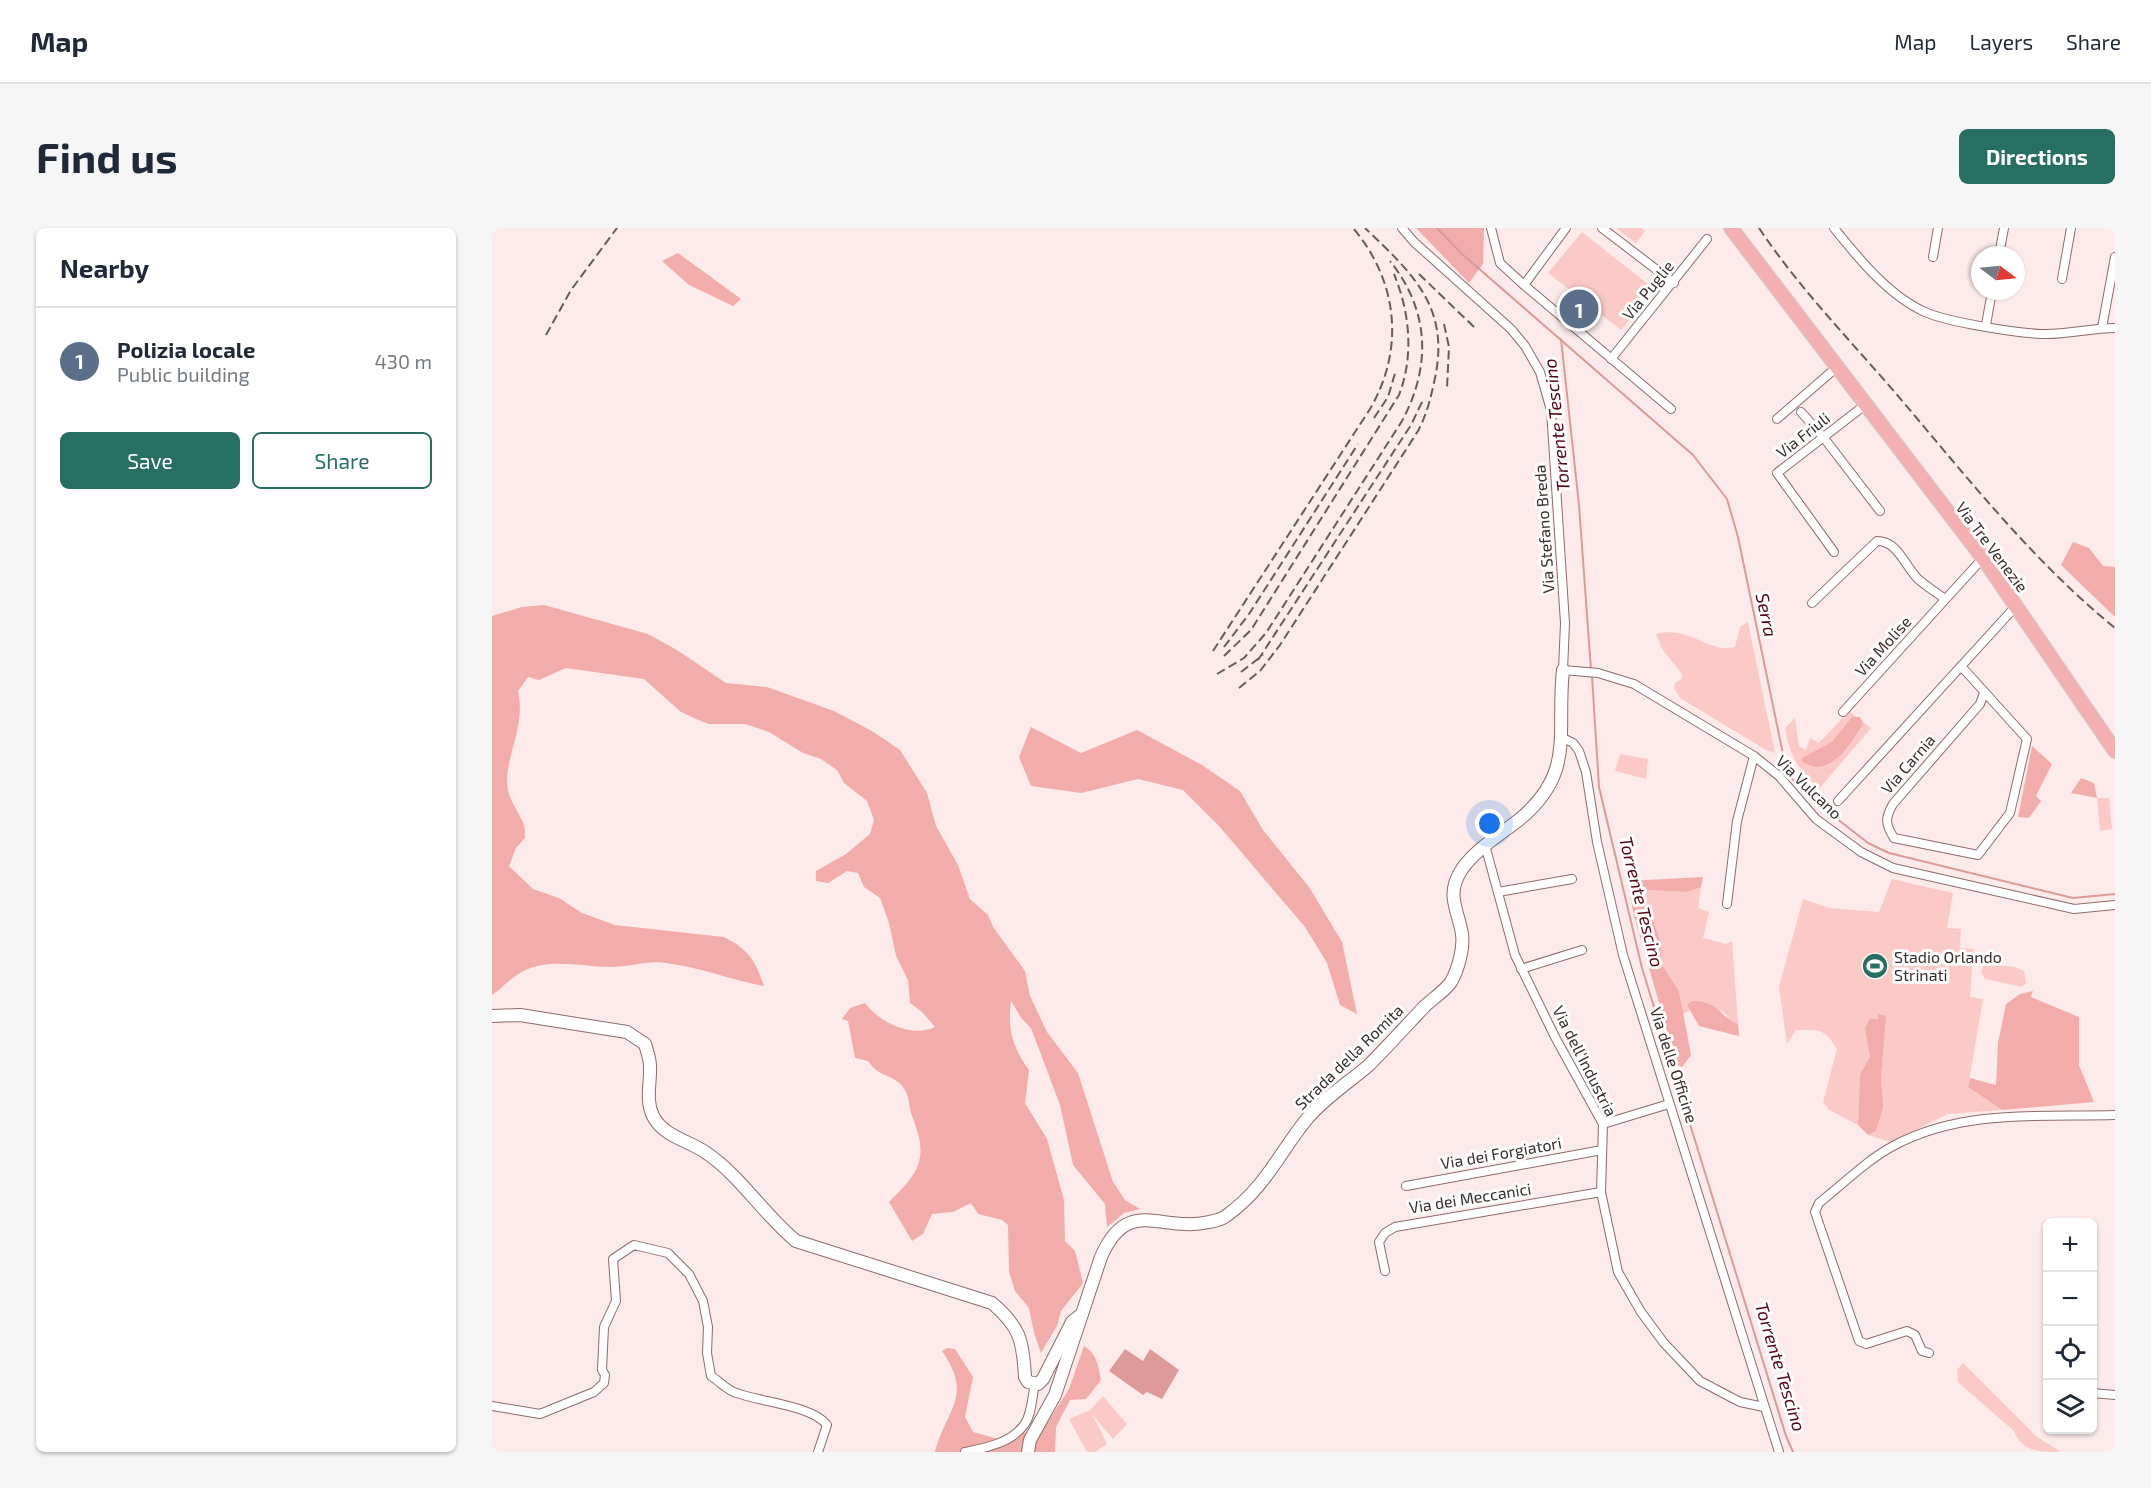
<!DOCTYPE html>
<meta charset="utf-8">
<style>
:root{--surface:#fff;--page:#f6f6f7;--text:#1f2937;--muted:#747a83;--line:#e0e1e3;--accent:#276e63}
body{margin:0;font-family:"Exo 2",sans-serif;background:var(--page);color:var(--text)}
.controls{position:absolute;right:18px;bottom:18px;display:grid;overflow:hidden;border-radius:9px;box-shadow:0 2px 4px #0004}
.controls button{width:54px;height:54px;display:grid;place-items:center;padding:0;border:0;border-bottom:2px solid var(--line);background:var(--surface);color:var(--text);font:30px sans-serif}
.compass{position:absolute;left:1479px;top:18px;width:54px;height:54px;border-radius:50%;background:var(--surface);box-shadow:0 2px 4px #0004;rotate:106deg}
.you{position:absolute;left:998px;top:596px;width:21px;height:21px;margin:-15px;border:4px solid #fff;border-radius:50%;background:#1a73e8;box-shadow:0 0 0 9px #1a73e833}
.badge{display:grid;place-items:center;width:39px;height:39px;border-radius:50%;background:var(--accent);color:#fff;font-size:20px;font-weight:700}
.pin{position:absolute;translate:-50% -50%;border:3px solid #fff;box-shadow:0 2px 6px #0006}
.list{margin:0;padding:0;list-style:none}
h2{display:flex;justify-content:space-between;align-items:center;height:78px;margin:0;padding:0 24px;font-size:26px}
h2 small{font-size:20px;font-weight:400;color:var(--muted)}
.list li{display:grid;grid-template-columns:39px 1fr auto;gap:18px;align-items:center;box-sizing:border-box;height:108px;padding:0 24px;border-top:2px solid var(--line)}
.list b{display:block;font-size:22px;white-space:nowrap}
.list p{margin:0;font-size:20px;white-space:nowrap;color:var(--muted)}
.list em{font-size:20px;font-style:normal;color:var(--muted)}
.actions{display:flex;gap:12px;padding:18px 24px}
.actions a{flex:1;padding:14px 0;border:2px solid var(--accent);border-radius:9px;text-align:center;font-size:21px;color:var(--accent)}
.actions .main{background:var(--accent);color:#fff}
.icon{flex:none;width:33px;height:33px;fill:none;stroke:currentColor;stroke-width:2;stroke-linecap:round;stroke-linejoin:round}
.map{position:relative;flex:none;width:1623px;height:1224px;overflow:hidden;border-radius:9px}
header{display:flex;align-items:center;gap:36px;box-sizing:border-box;height:84px;padding:0 30px;background:var(--surface);border-bottom:2px solid var(--line)}
header strong{font-size:28px}
nav{display:flex;gap:33px;margin-inline-start:auto;font-size:21px}
.intro{display:flex;align-items:center;justify-content:space-between;box-sizing:border-box;height:144px;padding:0 36px}
h1{margin:0;font-size:42px}
.button{padding:15px 27px;border-radius:9px;background:var(--accent);color:#fff;font-size:21px;font-weight:700}
main{display:flex;gap:36px;padding:0 36px}
aside{flex:1;background:var(--surface);border-radius:9px;box-shadow:0 2px 4px #0004}
.map>svg:first-child{display:block}
</style>
<header>
<strong>Map</strong>
<nav><a>Map</a><a>Layers</a><a>Share</a></nav>
</header>
<div class="intro"><h1>Find us</h1><a class="button">Directions</a></div>
<main>
<aside>
<h2>Nearby<small></small></h2>
<ul class="list">
<li><span class="badge" style="background:#5c6f8a">1</span><div><b>Polizia locale</b><p>Public building</p></div><em>430 m</em></li>
</ul>
<div class="actions"><a class="main">Save</a><a>Share</a></div>
</aside>
<div class="map">
<svg width="1623" height="1224" viewBox="0 0 1623 1224">
<rect width="100%" height="100%" fill="#fcebea"/>
<g fill="#fbc9c6">
<path d="M1124,0H1149L1153,3L1144,15Z"/>
<path d="M1090,4L1162,61L1129,102L1056,45Z"/>
<path d="M1256,394L1283,525L1274,522L1188,470L1182,460L1183,455L1190,451V446L1171,422L1164,406C1198,397 1217,426 1243,419L1248,399Z"/>
<path d="M1357,483L1379,500L1327,561C1306,540 1298,530 1293,500L1303,490L1307,518L1314,522L1318,510L1327,515Z"/>
<path d="M1128,526L1156,531L1154,551L1123,543Z"/>
<path d="M1605,570H1617L1620,601L1608,603Z"/>
<path d="M1400,651L1461,665L1455,700L1469,701L1468,720L1481,721L1478,769L1491,771L1476,859L1510,882L1456,886L1399,914L1376,907L1384,903L1391,827L1378,829L1368,846L1366,897L1337,882L1331,874L1345,821C1332,800 1329,802 1304,802L1295,816L1287,759L1311,671L1337,680L1387,684Z"/>
<path d="M1202,659H1209L1206,680L1217,684L1211,710L1234,716L1240,713L1246,796L1240,794L1231,783L1195,776L1198,783L1191,786L1187,763L1170,737L1151,665L1156,662L1195,664Z"/>
<path d="M1492,736L1523,739L1532,743L1534,755L1530,759L1493,751L1489,744Z"/>
<path d="M1471,1135L1545,1209L1569,1224C1548,1224 1530,1224 1522,1203L1466,1154L1465,1142Z"/>
<path d="M611,1168L635,1196L621,1211L600,1186L615,1216L603,1224H595L577,1191L598,1182Z"/>
</g>
<g fill="#f2adaa">
<path d="M924,0H992L991,36L977,55Z"/>
<path d="M186,25L249,71L241,78L197,57L170,33Z"/>
<path d="M1581,314L1597,320L1611,338L1623,339V389L1569,337Z"/>
<path d="M52,377L156,406L185,422L234,455L275,459L342,483L380,503L408,522L435,565L444,598L466,637L478,671L496,687L501,699L533,743L538,768L555,804L586,845L621,954L633,972L648,981L632,985L615,999L613,976L581,937L568,877L539,800L530,791L519,773C515,799 521,821 537,842L533,875L555,911L572,972L573,1013L583,1023L591,1055L569,1083L565,1098L549,1125L542,1105L537,1080L523,1063L517,1044L516,997L510,992L486,986L479,975L461,984L440,986L431,1006L420,1013L397,974C428,943 437,931 420,888C416,876 418,863 406,854C394,845 386,848 376,833L363,830L356,793L350,791L358,780L373,775C388,795 420,810 443,799L430,784L418,775L416,752L404,728L397,695L388,670L372,659L366,645L355,643L336,655L324,653V643L354,626L378,606L382,592L375,573L352,555L345,542L329,531L311,525L277,504L253,496H217L204,491L189,484L152,451L74,440L47,452L36,449L26,463C33,494 18,519 15,549C14,567 23,578 30,592C33,597 33,605 33,610L24,620L17,638L41,661L67,670L90,685L123,697L232,709C257,722 263,732 272,758C239,752 208,739 174,735C157,732 137,739 119,739C89,739 52,728 25,747C16,753 8,761 0,767V388L30,379Z"/>
<path d="M1360,489H1368L1371,496C1361,512 1346,538 1325,539C1321,539 1314,535 1310,534V530L1340,514Z"/>
<path d="M539,499L589,525L645,502L710,537L748,563L771,602L817,659L850,714L865,786L848,777L835,735L813,699L727,598L691,562L646,551L589,565L539,558L527,529Z"/>
<path d="M1540,518L1560,536L1544,568L1549,573L1537,590L1526,589Z"/>
<path d="M1589,550L1602,555L1605,570L1579,565Z"/>
<path d="M1211,649L1209,659L1195,664L1156,662L1151,665L1168,712L1170,737L1187,763L1199,827L1190,839L1185,837L1142,688L1135,653Z"/>
<path d="M1541,763L1539,769L1587,789V837L1602,874L1510,882L1476,859L1478,850L1504,857L1506,815L1514,776L1528,766Z"/>
<path d="M1200,773C1226,772 1229,790 1246,796L1247,808L1207,798L1195,777Z"/>
<path d="M1386,786L1394,788L1389,851L1391,879L1384,903L1376,907L1366,897L1368,846L1378,829L1373,800L1378,791H1386Z"/>
<path d="M592,1118C605,1126 606,1137 609,1152L594,1171L578,1172L564,1199L563,1224H443C454,1181 482,1169 450,1123L455,1120L463,1121L481,1149L473,1189L481,1204L506,1211L524,1205L550,1203L577,1161Z"/>
</g>
<path fill="#de9a98" d="M633,1121L651,1133L658,1121L687,1142L670,1171L655,1164L651,1167L617,1143Z"/>
<g fill="none" stroke-linecap="round" stroke-linejoin="round">
<g stroke="#de9a98" stroke-width="2">
<path d="M945,0L970,26L1201,227L1235,271L1246,309L1291,526L1298,549L1321,572L1376,615L1397,625L1581,670L1623,666"/>
<path d="M1069,111L1087,277L1099,442"/>
<path d="M1100,448L1107,559L1150,740L1294,1208L1301,1224"/>
</g>
<g stroke="#8f6b6a" stroke-width="10">
<g id="street">
<path d="M910,0L922,14L1019,101L1033,118L1048,144L1059,182L1073,395L1071,442L1106,445L1142,456L1262,528L1287,548L1324,591L1369,624L1401,640L1582,681L1623,677"/>
<path d="M999,0L1008,35L1032,57"/>
<path d="M1074,0L1032,57L1179,181"/>
<path d="M1110,0L1182,55"/>
<path d="M1342,0C1366,30 1397,68 1433,84C1456,94 1523,105 1550,106C1574,107 1599,100 1623,100"/>
<path d="M1507,27L1512,0"/>
<path d="M1441,29L1446,0"/>
<path d="M1570,51L1579,0"/>
<path d="M1494,97L1500,63"/>
<path d="M1610,100L1623,29"/>
<path d="M1119,131L1215,11"/>
<path d="M1309,184L1332,210L1388,283"/>
<path d="M1285,191L1345,139"/>
<path d="M1342,324L1285,245L1373,177"/>
<path d="M1320,375L1385,313C1406,313 1412,337 1426,351C1434,358 1445,365 1453,371"/>
<path d="M1469,438L1535,511L1518,585L1486,627L1402,610C1393,596 1393,590 1401,576L1488,476L1492,465"/>
<path d="M1351,484L1491,330"/>
<path d="M1069,509L1081,515L1087,523L1094,544L1105,614L1131,727L1287,1224"/>
<path d="M1346,573L1524,378"/>
<path d="M993,617L1023,727L1063,809L1111,896L1109,964L1126,1044L1149,1084L1172,1115L1208,1153L1248,1174L1272,1179"/>
<path d="M1006,664L1080,651"/>
<path d="M1235,676L1245,593L1262,528"/>
<path d="M1029,741L1090,722"/>
<path d="M1111,896L1177,876"/>
<path d="M914,958L1110,922"/>
<path d="M893,1043L887,1014L893,1005L903,999L1109,964"/>
<path d="M1437,1125L1430,1123L1423,1107L1415,1103L1374,1116L1367,1113L1323,984L1327,975C1351,956 1376,931 1403,917C1471,881 1549,889 1623,887"/>
<path d="M1600,1165L1623,1167"/>
<path d="M0,1178L48,1186L102,1164L112,1155L113,1147L110,1142L112,1099L124,1073L121,1031L142,1017L176,1025L197,1046L211,1073L216,1099L215,1125L219,1148C227,1153 234,1161 242,1164C266,1174 320,1177 335,1197L326,1224"/>
<path d="M473,1224C493,1220 519,1215 532,1197C540,1187 540,1168 543,1156"/>
</g>
</g>
<g stroke="#8f6b6a" stroke-width="14">
<g id="secondary">
<path d="M0,788L28,787L135,804L153,816C155,823 158,831 158,838C159,854 153,872 161,888C171,908 195,912 213,924C248,947 271,986 304,1013L500,1075C528,1099 531,1112 533,1149L536,1154L546,1156L551,1151L580,1094L590,1086"/>
<path d="M536,1224L538,1212L563,1167L609,1029C636,967 668,1005 717,994C723,993 729,992 734,988C773,960 786,927 814,892C831,871 856,855 876,838C895,819 914,798 932,779C940,771 953,763 959,754C966,742 972,720 970,706C966,681 953,667 970,641C984,621 1009,606 1028,591C1084,544 1064,506 1071,442"/>
</g>
</g>
<g stroke="#d0cccc" stroke-width="16">
<path id="primary" d="M1239,0L1491,330L1623,523"/>
</g>
<use href="#street" stroke="#fff" stroke-width="8"/>
<use href="#secondary" stroke="#fff" stroke-width="12"/>
<use href="#primary" stroke="#f4b0b0" stroke-width="14"/>
<g stroke="#6a5a5a" stroke-width="2" stroke-dasharray="9 4.5" stroke-linecap="butt">
<path d="M1267,0C1309,63 1363,117 1412,175C1478,253 1543,335 1623,400"/>
<path d="M927,46L982,99"/>
<path d="M952,96L957,119L955,160"/>
<path d="M54,107L79,62L125,0"/>
<path d="M882,190L896,169L904,142"/>
<path d="M732,419L757,386L866,216"/>
<path d="M721,423L878,181C913,121 906,53 861,0"/>
<path d="M732,428L759,402L907,167C922,128 918,85 902,46"/>
<path d="M766,432L919,197L931,172"/>
<path d="M749,444L771,427"/>
<path d="M725,446L752,430L774,405L910,193C940,137 937,82 898,33"/>
<path d="M747,460L768,443L788,417L926,203C935,186 939,169 943,150C958,79 921,46 873,0"/>
</g>
</g>
<defs>
<g id="stadium-disc" transform="scale(1.35)"><circle r="9.5" fill="#276e63" stroke="#fdfdfd"/><path d="M0-5a6.5 5 0 1 0 0 10a6.5 5 0 1 0 0-10ZM-3.5-1.8h7v3.6h-7Z" fill="#fff"/></g>
</defs>
<g fill-rule="evenodd">
<use href="#stadium-disc" x="1383" y="738"/>
</g>
<g text-anchor="middle" stroke-width="6" stroke-linejoin="round" paint-order="stroke">
<g font-size="16" fill="#3c2c2c" stroke="#fdfdfd">
<text transform="translate(1156 62) rotate(-51)" y="6">Via Puglie</text>
<text transform="translate(1311 207) rotate(-38)" y="6">Via Friuli</text>
<text transform="translate(1052 301) rotate(-94)" y="6">Via Stefano Breda</text>
<text transform="translate(1500 319) rotate(53)" y="6">Via Tre Venezie</text>
<text transform="translate(1391 418) rotate(-48)" y="6">Via Molise</text>
<text transform="translate(1416 536) rotate(-49)" y="6">Via Carnia</text>
<text transform="translate(1317 559) rotate(44)" y="6">Via Vulcano</text>
<text transform="translate(857 829) rotate(-44)" y="6">Strada della Romita</text>
<text transform="translate(1093 833) rotate(63)" y="6">Via dell'Industria</text>
<text transform="translate(1182 837) rotate(72)" y="6">Via delle Officine</text>
<text transform="translate(1009 925) rotate(-10)" y="6">Via dei Forgiatori</text>
<text transform="translate(978 970) rotate(-9)" y="6">Via dei Meccanici</text>
</g>
<g font-size="16" fill="#3c2c2c" stroke="#fdfdfd" text-anchor="start">
<text x="1402" y="735">Stadio Orlando<tspan x="1402" dy="18">Strinati</tspan></text>
</g>
<g font-size="18" font-style="italic" fill="#570511" stroke="#fdfdfd">
<text transform="translate(1065 197) rotate(-96)" y="6">Torrente Tescino</text>
<text transform="translate(1274 387) rotate(78)" y="6">Serra</text>
<text transform="translate(1149 674) rotate(76)" y="6">Torrente Tescino</text>
<text transform="translate(1288 1139) rotate(73)" y="6">Torrente Tescino</text>
</g>
</g>
</svg>
<div class="controls">
<button>+</button>
<button>−</button>
<button><svg class="icon" aria-label="locate" viewBox="0 0 24 24"><circle cx="12" cy="12" r="6"/><path d="M12 2v4M12 18v4M2 12h4M18 12h4"/></svg></button>
<button><svg class="icon" aria-label="layers" viewBox="0 0 24 24"><path d="M12 4l9 5-9 5-9-5zM3 14l9 5 9-5"/></svg></button>
</div>
<svg class="compass" viewBox="-18 -18 36 36"><path d="M0-13l5 13h-10z" fill="#e53935"/><path d="M0 13l5-13h-10z" fill="#747a83"/></svg>
<div class="you"></div>
<div class="pin badge" style="left:1087px;top:81px;background:#5c6f8a">1</div>
</div>
</main>
